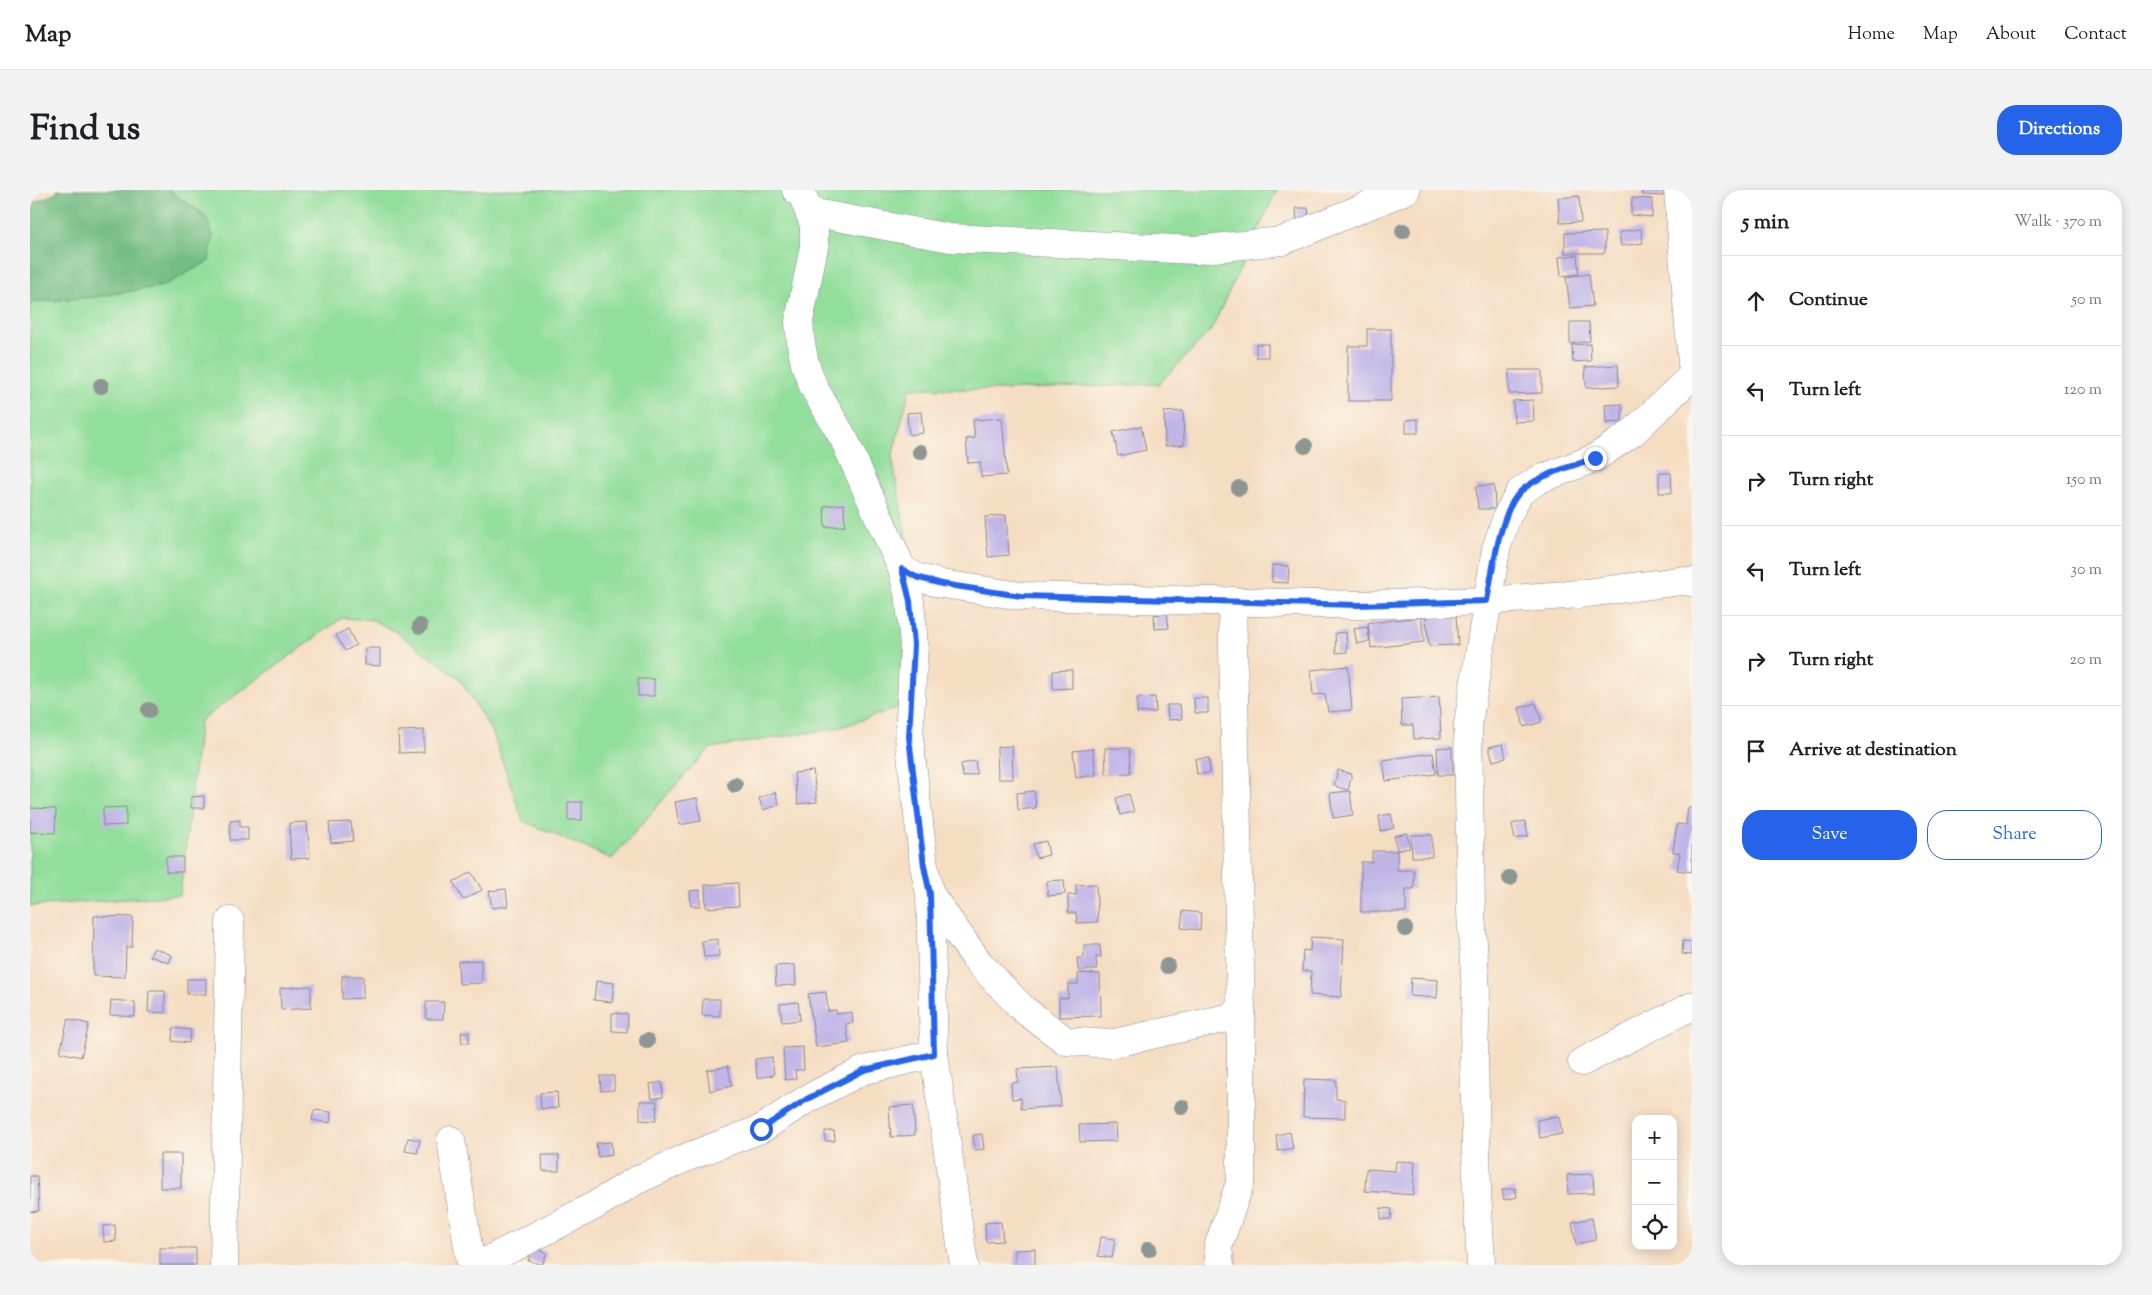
<!DOCTYPE html>
<meta charset="utf-8">
<style>
:root{--surface:#fff;--page:#f2f2f2;--text:#202124;--muted:#757577;--line:#e0e0e0;--accent:#2563eb}
body{margin:0;font-family:"Sorts Mill Goudy",serif;background:var(--page);color:var(--text)}
.controls{position:absolute;right:15px;bottom:15px;display:grid;overflow:hidden;border-radius:10px;box-shadow:0 2px 12px #0003}
.controls button{width:45px;height:45px;display:grid;place-items:center;padding:0;border:0;border-bottom:1px solid var(--line);background:var(--surface);color:var(--text);font:25px sans-serif}
.stop{position:absolute;width:15px;height:15px;margin:-11px;border:4px solid #2563eb;border-radius:50%;background:#fff}
.stop.end{background:#2563eb;border-color:#fff;box-shadow:0 1px 5px #0008}
.list{margin:0;padding:0;list-style:none}
h2{display:flex;justify-content:space-between;align-items:center;height:65px;margin:0;padding:0 20px;font-size:21px}
h2 small{font-size:16px;font-weight:400;color:var(--muted)}
.list li{display:grid;grid-template-columns:32px 1fr auto;gap:15px;align-items:center;box-sizing:border-box;height:90px;padding:0 20px;border-top:1px solid var(--line)}
.list b{display:block;font-size:19px;white-space:nowrap}
.list em{font-size:16px;font-style:normal;color:var(--muted)}
.actions{display:flex;gap:10px;padding:15px 20px}
.actions a{flex:1;padding:11px 0;border:1px solid var(--accent);border-radius:20px;text-align:center;font-size:18px;color:var(--accent)}
.actions .main{background:var(--accent);color:#fff}
.icon{flex:none;width:28px;height:28px;fill:none;stroke:currentColor;stroke-width:2;stroke-linecap:round;stroke-linejoin:round}
.map{position:relative;flex:none;width:1662px;height:1075px;overflow:hidden;border-radius:20px}
header{display:flex;align-items:center;gap:30px;box-sizing:border-box;height:70px;padding:0 25px;background:var(--surface);border-bottom:1px solid var(--line)}
header strong{font-size:24px}
nav{display:flex;gap:28px;margin-inline-start:auto;font-size:18px}
.intro{display:flex;align-items:center;justify-content:space-between;box-sizing:border-box;height:120px;padding:0 30px}
h1{margin:0;font-size:35px}
.button{padding:12px 22px;border-radius:20px;background:var(--accent);color:#fff;font-size:18px;font-weight:700}
main{display:flex;gap:30px;padding:0 30px}
aside{flex:1;background:var(--surface);border-radius:20px;box-shadow:0 2px 12px #0003}
.map>svg:first-child{display:block}
</style>
<header>
<strong>Map</strong>
<nav><a>Home</a><a>Map</a><a>About</a><a>Contact</a></nav>
</header>
<div class="intro"><h1>Find us</h1><a class="button">Directions</a></div>
<main>
<div class="map">
<svg width="1662" height="1075" viewBox="0 0 1662 1075">
<rect width="100%" height="100%" fill="#fbf7ec"/>
<filter id="ink" filterUnits="userSpaceOnUse"><feTurbulence type="fractalNoise" baseFrequency=".02" numOctaves="2"/><feDisplacementMap in="SourceGraphic" scale="10" xChannelSelector="R" yChannelSelector="G"/><feConvolveMatrix kernelMatrix="1 2 1 2 8 2 1 2 1" color-interpolation-filters="sRGB"/></filter>
<filter id="wash" filterUnits="userSpaceOnUse"><feTurbulence type="fractalNoise" baseFrequency=".0096" numOctaves="4" result="noise"/><feDisplacementMap in="SourceGraphic" scale="20" xChannelSelector="R" yChannelSelector="G"/><feGaussianBlur stdDeviation="1.12" result="paint"/><feColorMatrix in="noise" values="0 0 0 0 0 0 0 0 0 0 0 0 0 0 0 0 0 1.4 0 .05"/><feComposite in="paint" operator="in"/></filter>
<g filter="url(#wash)">
<rect width="100%" height="100%" fill="#f5ddc2"/>
<path fill="#92de9b" stroke="#56867c" d="M138,0H344L355,3L358,0H1247L1181,140L1129,194L970,200L880,198L862,267L889,418L891,510L808,538L680,558L635,607L582,669L493,631L463,544L430,489L368,443L343,430L312,428L170,531L150,705L0,716V115L1,112L65,107L175,25Z"/>
<path fill="#75bd83" stroke="#487670" d="M27,0H138L175,25L183,45L179,71L133,96L65,107L2,112L0,115V14L27,3Z"/>
<g id="blocks">
<g fill="#c1b5e7">
<path d="M1612,0H1633V6L1612,5Z"/>
<path d="M1549,6L1551,32L1530,33L1528,8Z"/>
<path d="M1602,8L1622,9V27L1601,25Z"/>
<path d="M1266,18H1278L1279,31L1267,32Z"/>
<path d="M1611,39L1613,53L1591,56L1589,42Z"/>
<path d="M1575,42V63H1535V43Z"/>
<path d="M1547,65L1549,84L1531,86L1529,67Z"/>
<path d="M1559,84L1563,116L1540,118L1536,87Z"/>
<path d="M1540,132H1559L1560,151L1540,154Z"/>
<path d="M1337,139H1361V211H1318V156H1337Z"/>
<rect x="1226" y="154" width="12" height="13"/>
<path d="M1560,154L1561,171L1543,172L1542,155Z"/>
<path d="M1588,175L1589,196L1556,198L1555,177Z"/>
<path d="M1479,180H1512V203L1479,204Z"/>
<path d="M1503,210L1504,231L1484,232L1483,211Z"/>
<path d="M1592,214V232L1576,233L1575,215Z"/>
<path d="M1153,221L1154,255L1135,256L1134,222Z"/>
<path d="M891,222L893,243L879,245L877,223Z"/>
<path d="M972,228L977,285L951,287L950,272L938,273L936,249L945,248L943,230Z"/>
<path d="M1388,229V243H1376V230Z"/>
<path d="M1111,236L1116,260L1088,266L1083,242Z"/>
<path d="M1629,283H1641L1642,303H1629Z"/>
<path d="M1464,295L1465,319H1448L1446,296Z"/>
<path d="M814,314L815,336L795,337L794,316Z"/>
<path d="M976,325L979,365L958,367L955,327Z"/>
<path d="M1242,375L1259,376L1258,393L1242,392Z"/>
<path d="M1137,423L1139,438L1125,439L1124,425Z"/>
<path d="M1426,425L1428,455L1399,456L1396,427Z"/>
<path d="M1391,427L1394,452L1341,458L1338,433Z"/>
<path d="M1337,437L1340,451L1327,454L1324,439Z"/>
<path d="M318,439L326,455L315,461L306,445Z"/>
<path d="M1316,442L1317,462L1306,463L1305,443Z"/>
<path d="M335,458H350V476L335,475Z"/>
<path d="M1318,476L1322,520L1298,522L1295,504L1283,505L1281,480Z"/>
<path d="M1042,480V498L1023,499V481Z"/>
<rect x="608" y="489" width="16" height="17"/>
<path d="M1125,507L1126,522L1107,523V508Z"/>
<path d="M1409,507L1411,548L1384,549L1383,535H1372L1371,509Z"/>
<path d="M1164,508H1178V523H1165Z"/>
<path d="M1506,513L1512,532L1494,537L1489,518Z"/>
<path d="M1137,515H1150L1152,529L1138,530Z"/>
<path d="M394,540V562L369,563L368,541Z"/>
<path d="M1473,554L1476,568L1463,571L1459,557Z"/>
<path d="M982,556L983,589H968L967,557Z"/>
<path d="M1422,557L1423,585H1408L1407,558Z"/>
<path d="M1075,558H1100L1101,583L1076,584Z"/>
<path d="M1063,559L1066,585L1046,588L1043,561Z"/>
<path d="M1403,563L1406,584L1356,591L1353,570Z"/>
<path d="M1179,568L1180,583L1167,584L1165,569Z"/>
<path d="M945,571L947,584L933,587L931,574Z"/>
<path d="M1308,580L1322,584L1318,600L1304,596Z"/>
<path d="M783,581L787,612L768,614L764,583Z"/>
<path d="M1004,601L1006,618L988,620L987,603Z"/>
<path d="M1320,601L1323,625L1303,628L1300,603Z"/>
<path d="M745,602L749,615L733,620L729,608Z"/>
<path d="M1099,604L1104,622L1090,625L1086,608Z"/>
<path d="M174,606V618H161V607Z"/>
<path d="M667,608L671,631L649,635L645,612Z"/>
<rect x="538" y="612" width="14" height="18"/>
<path d="M96,617V635L73,636V618Z"/>
<path d="M0,618L26,619L25,643L0,642Z"/>
<path d="M1658,618H1662V682L1647,680L1650,663L1643,662L1647,634L1656,635Z"/>
<path d="M1361,624L1364,638L1351,641L1349,626Z"/>
<path d="M210,630V637H218V650H200V631Z"/>
<path d="M1495,631L1498,646L1485,649L1482,634Z"/>
<path d="M277,632L280,668L261,669L259,633Z"/>
<path d="M321,632L323,651L301,653L299,633Z"/>
<path d="M1377,643L1380,658L1367,660L1364,646Z"/>
<path d="M1381,645H1402V667H1382Z"/>
<path d="M1016,651L1019,665L1006,668L1003,654Z"/>
<path d="M1342,661H1367V680H1384V699H1376V722H1331V672H1342Z"/>
<rect x="136" y="667" width="17" height="15"/>
<path d="M441,682L452,700L433,710L423,692Z"/>
<path d="M1034,690L1035,704L1018,706L1017,691Z"/>
<path d="M708,693L709,716L676,718L675,695Z"/>
<path d="M1066,694L1068,732L1047,733L1046,723H1038V705H1046V695Z"/>
<path d="M476,699L478,716L462,718L459,701Z"/>
<path d="M670,700V716H661L660,701Z"/>
<path d="M1153,721L1171,723L1170,740L1151,738Z"/>
<path d="M64,726L103,727L102,757H96L95,787L63,786Z"/>
<path d="M1281,747L1314,749L1311,807L1280,805L1281,781H1272L1273,760L1280,761Z"/>
<path d="M688,749L689,766L674,767L672,751Z"/>
<path d="M1653,751L1662,752V765L1652,764Z"/>
<path d="M1054,755H1070L1071,767H1066L1067,780H1048L1047,768H1054Z"/>
<path d="M124,758L142,765L139,773L120,766Z"/>
<path d="M451,770L452,793L429,794L428,771Z"/>
<path d="M765,775L766,795L746,796L745,776Z"/>
<path d="M1048,783L1070,784L1071,826L1029,827V808H1038V794H1048Z"/>
<path d="M312,786H333V808L312,809Z"/>
<path d="M1381,788L1408,790L1407,808L1380,806Z"/>
<rect x="157" y="789" width="19" height="15"/>
<path d="M566,791L584,793L582,812L564,810Z"/>
<path d="M281,796V818L251,820L250,798Z"/>
<path d="M119,801H135V823L118,822Z"/>
<path d="M796,802L798,821L806,820V824L822,822L823,833L816,834L819,853L786,857L778,804Z"/>
<path d="M673,809H690V826L672,825Z"/>
<path d="M81,810L105,812V827L80,825Z"/>
<path d="M396,812H414L413,829H396Z"/>
<path d="M768,812L770,830L752,832L750,814Z"/>
<path d="M582,823L598,824L597,842L582,841Z"/>
<path d="M38,829L59,834L51,867L30,862Z"/>
<path d="M143,838L161,840L159,853L142,851Z"/>
<path d="M431,842H439V853H432Z"/>
<path d="M773,857L774,880H765L766,889L755,890L753,858Z"/>
<path d="M742,867L744,885L727,888L725,869Z"/>
<path d="M698,876L702,896L680,901L677,880Z"/>
<path d="M1028,877L1031,916L991,919V908L982,909L981,893L988,892L987,879Z"/>
<path d="M570,886H584V900L571,901Z"/>
<path d="M1274,889L1306,890V909L1315,910V928L1273,927Z"/>
<path d="M632,892L633,907L622,909L620,894Z"/>
<path d="M527,902L528,918L511,919L510,903Z"/>
<path d="M610,911H627L626,931L610,930Z"/>
<path d="M883,915L885,945L861,947L859,917Z"/>
<path d="M284,920L301,922L300,933L282,930Z"/>
<path d="M1529,926L1532,944L1510,948L1507,930Z"/>
<path d="M1086,934L1087,951L1050,952L1049,935Z"/>
<path d="M795,941H804L805,951H795Z"/>
<path d="M1260,942L1263,958L1248,961L1246,945Z"/>
<path d="M952,944L954,959L945,960L943,945Z"/>
<path d="M378,948L390,950L387,963L375,961Z"/>
<path d="M581,952L582,965L568,967L566,953Z"/>
<rect x="130" y="964" width="21" height="34"/>
<path d="M512,965H529V981H513Z"/>
<path d="M1366,971L1385,972L1383,1005L1335,1001L1336,979L1365,981Z"/>
<path d="M1563,984L1564,1003L1538,1004L1537,985Z"/>
<path d="M0,986H7L9,1021L0,1022Z"/>
<path d="M1485,998L1487,1007L1474,1010L1472,1000Z"/>
<path d="M1351,1018L1362,1019L1361,1029H1351Z"/>
<path d="M1562,1028L1566,1050L1546,1054L1542,1032Z"/>
<path d="M971,1032L973,1051L956,1052L955,1033Z"/>
<path d="M85,1035L86,1051L74,1052L73,1036Z"/>
<path d="M1071,1047L1085,1049L1082,1068L1068,1066Z"/>
<path d="M504,1057L517,1063L512,1075L498,1070Z"/>
<rect x="130" y="1058" width="36" height="17"/>
<path d="M1005,1059V1075H985V1060Z"/>
</g>
</g>
</g>
<g filter="url(#ink)">
<use href="#blocks" fill-opacity="0" stroke="#888690" stroke-width="1"/>
<g fill="none" stroke-linecap="round" stroke-linejoin="round">
<g stroke="#888690" stroke-width="29">
<g id="minor">
<path d="M766,0L772,4L784,35V57L769,131L771,154L775,174L784,198L814,249L872,379L880,411L884,455L879,547L894,676L900,704L904,864L934,1075"/>
<path d="M1648,0L1662,174"/>
<path d="M780,22L920,48L1165,60L1252,51L1376,0"/>
<path d="M872,379L886,387L912,394L991,406L1328,415L1457,411L1549,404L1650,391L1662,392"/>
<path d="M900,704L949,773L993,819L1036,851L1080,854L1211,825"/>
<path d="M1552,872L1662,816"/>
<path d="M421,950L441,1075"/>
<path d="M194,1075L200,731"/>
<path d="M449,1075L564,1016L605,991L660,966L731,939L777,909L834,880L904,864"/>
<path d="M1190,1075L1188,1057L1211,990V825L1202,411"/>
<path d="M1451,1075L1447,1001L1444,864L1446,802L1441,722L1438,534L1466,359L1477,326L1490,302L1508,290L1565,268L1602,243L1662,186"/>
</g>
</g>
<use href="#minor" stroke="#fff" stroke-width="28"/>
</g>
<g fill="#8e9693">
<circle cx="1373" cy="41" r="8"/>
<circle cx="71" cy="196" r="8"/>
<circle cx="1275" cy="256" r="8"/>
<circle cx="890" cy="262" r="8"/>
<circle cx="1209" cy="298" r="8"/>
<circle cx="390" cy="436" r="8"/>
<circle cx="119" cy="520" r="8"/>
<circle cx="705" cy="595" r="8"/>
<circle cx="1480" cy="688" r="8"/>
<circle cx="1375" cy="739" r="8"/>
<circle cx="1137" cy="776" r="8"/>
<circle cx="617" cy="851" r="8"/>
<circle cx="1152" cy="917" r="8"/>
<circle cx="1119" cy="1059" r="8"/>
</g>
</g>
<g fill="none" stroke-linecap="round" stroke-linejoin="round" filter="url(#ink)">
<path stroke="#2563eb" stroke-width="6" d="M731,939L777,909L834,880L904,864L900,704L894,676L879,547L884,455L880,411L872,379L886,387L912,394L991,406L1328,415L1457,411C1462,383 1470,320 1491,301C1510,284 1541,277 1565,268"/>
</g>
</svg>
<div class="controls">
<button>+</button>
<button>−</button>
<button><svg class="icon" aria-label="locate" viewBox="0 0 24 24"><circle cx="12" cy="12" r="6"/><path d="M12 2v4M12 18v4M2 12h4M18 12h4"/></svg></button>
</div>
<div class="stop" style="left:731px;top:939px"></div>
<div class="stop end" style="left:1565px;top:268px"></div>
</div>
<aside>
<h2>5 min<small>Walk · 370 m</small></h2>
<ul class="list">
<li><svg class="icon" aria-label="ahead" viewBox="0 0 24 24"><path d="M12 20V5M6 11l6-6 6 6"/></svg><div><b>Continue</b></div><em>50 m</em></li>
<li><svg class="icon" aria-label="left" viewBox="0 0 24 24"><path d="M17 20v-9H6M10 6l-5 5 5 5"/></svg><div><b>Turn left</b></div><em>120 m</em></li>
<li><svg class="icon" aria-label="right" viewBox="0 0 24 24"><path d="M7 20v-9h11M14 6l5 5-5 5"/></svg><div><b>Turn right</b></div><em>150 m</em></li>
<li><svg class="icon" aria-label="left" viewBox="0 0 24 24"><path d="M17 20v-9H6M10 6l-5 5 5 5"/></svg><div><b>Turn left</b></div><em>30 m</em></li>
<li><svg class="icon" aria-label="right" viewBox="0 0 24 24"><path d="M7 20v-9h11M14 6l5 5-5 5"/></svg><div><b>Turn right</b></div><em>20 m</em></li>
<li><svg class="icon" aria-label="arrive" viewBox="0 0 24 24"><path d="M6 21V4h12l-3 4 3 4H6"/></svg><div><b>Arrive at destination</b></div></li>
</ul>
<div class="actions"><a class="main">Save</a><a>Share</a></div>
</aside>
</main>
